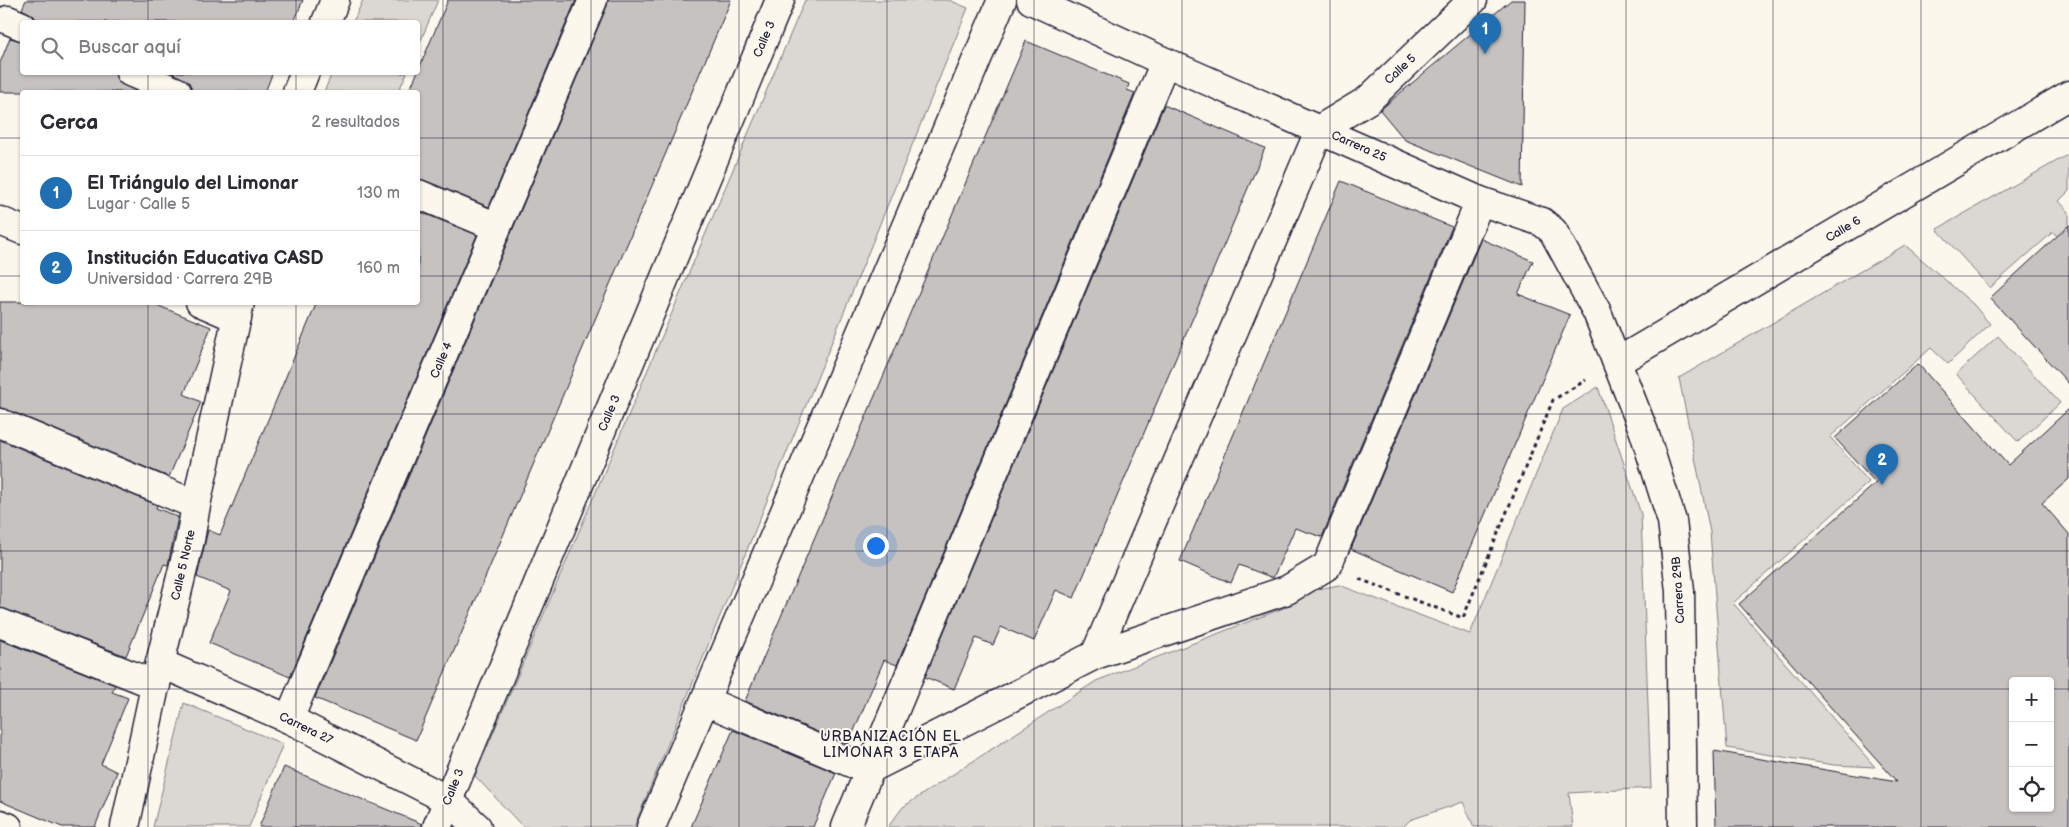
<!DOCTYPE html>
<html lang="es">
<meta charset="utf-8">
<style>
:root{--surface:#fff;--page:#f2f2f3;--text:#2b2b33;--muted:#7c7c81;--line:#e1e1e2;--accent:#1f6fb2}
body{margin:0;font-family:"Balsamiq Sans",sans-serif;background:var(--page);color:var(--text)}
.controls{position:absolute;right:15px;bottom:15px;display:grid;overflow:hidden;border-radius:5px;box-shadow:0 1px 4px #0004}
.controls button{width:45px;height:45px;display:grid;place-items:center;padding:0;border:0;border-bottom:1px solid var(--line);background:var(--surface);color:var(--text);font:25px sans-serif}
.you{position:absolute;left:875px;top:545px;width:18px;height:18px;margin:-12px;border:4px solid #fff;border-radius:50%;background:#1a73e8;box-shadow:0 0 0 8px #1a73e833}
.badge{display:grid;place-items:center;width:32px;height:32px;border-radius:50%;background:var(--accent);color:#fff;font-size:16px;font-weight:700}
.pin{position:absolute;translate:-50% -41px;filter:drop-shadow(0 1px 2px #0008)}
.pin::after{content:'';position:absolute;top:26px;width:18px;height:15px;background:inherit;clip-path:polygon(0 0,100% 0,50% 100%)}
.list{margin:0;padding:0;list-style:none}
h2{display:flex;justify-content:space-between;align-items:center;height:65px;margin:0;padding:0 20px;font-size:21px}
h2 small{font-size:16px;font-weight:400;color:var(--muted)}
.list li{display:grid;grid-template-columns:32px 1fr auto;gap:15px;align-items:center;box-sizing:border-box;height:75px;padding:0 20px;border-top:1px solid var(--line)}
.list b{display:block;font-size:19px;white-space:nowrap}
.list p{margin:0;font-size:16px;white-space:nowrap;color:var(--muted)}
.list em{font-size:16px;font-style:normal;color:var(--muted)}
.icon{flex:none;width:28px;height:28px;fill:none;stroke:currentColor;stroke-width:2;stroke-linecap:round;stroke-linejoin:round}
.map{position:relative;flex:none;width:2069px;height:827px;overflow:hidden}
.search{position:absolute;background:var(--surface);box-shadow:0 1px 4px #0004;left:20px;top:20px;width:400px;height:55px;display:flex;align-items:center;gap:12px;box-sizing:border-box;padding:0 18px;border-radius:5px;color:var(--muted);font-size:19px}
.panel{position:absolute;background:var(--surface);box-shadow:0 1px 4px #0004;left:20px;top:90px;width:400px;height:215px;border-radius:5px}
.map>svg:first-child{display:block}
</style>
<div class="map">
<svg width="2069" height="827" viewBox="0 0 2069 827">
<rect width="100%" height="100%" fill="#fbf7ec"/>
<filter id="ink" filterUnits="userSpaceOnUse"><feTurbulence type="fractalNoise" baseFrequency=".02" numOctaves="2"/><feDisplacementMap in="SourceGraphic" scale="10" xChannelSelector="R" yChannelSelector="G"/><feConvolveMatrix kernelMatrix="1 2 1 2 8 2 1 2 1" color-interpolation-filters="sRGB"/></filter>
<g filter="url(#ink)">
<g fill="#dbd8d3" stroke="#7e7d87">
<path d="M363,0H438L418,47V22H353Z"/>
<path d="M805,0H949L968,8L634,827H523L475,776Z"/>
<path d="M332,73V72L407,73L398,92H324Z"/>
<path d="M2069,154V191L2059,201L2069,212V249L2053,232L1990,288L1937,229Z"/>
<path d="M1905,245L1973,304L1990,324L1948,364L1931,348L1830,437L1869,482L1733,603L1875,767L1834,765L1727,748L1710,532L1679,378Z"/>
<path d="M1998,336L2060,403L2018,442L1956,374Z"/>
<path d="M1598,387L1641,514L1651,788L1569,793L1573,827H1474L1463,802L1410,820L1403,827H888L903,807L1096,681L1286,607L1313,590L1339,585L1470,634L1563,409Z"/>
<path d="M184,703L283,744L249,827H153Z"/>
</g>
<g fill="#c6c2c0" stroke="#22223b" fill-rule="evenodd">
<path d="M26,0H303L294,22H37L34,16L22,9Z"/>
<path d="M448,0H576L489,207L424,180L418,179V92H409Z"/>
<path d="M608,0H731L416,740L315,698L607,6Z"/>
<path d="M1511,0H1525L1522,187L1405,140L1380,110Z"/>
<path d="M10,38L22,41V72H115L118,82L138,92H0V63Z"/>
<path d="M1026,41L1129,84L1127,90L1135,93L897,665L884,660L848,745L745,701Z"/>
<path d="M171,72H273L265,92H192L189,82Z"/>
<path d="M1164,105L1265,148L1074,598L1056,590L1034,641L1001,627L993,645L976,638L954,689L925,677Z"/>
<path d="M1341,181L1452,227L1322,537L1295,528L1273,578L1239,565L1231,583L1180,561Z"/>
<path d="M418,211L477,235L290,677L209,643L231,591L197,577L208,530L220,535L317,302H418Z"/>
<path d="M2069,225V384L1990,298Z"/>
<path d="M1481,239L1533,261L1518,294L1570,315L1452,592L1351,549Z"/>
<path d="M0,302H149L211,327L184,394L201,402L169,477L6,409L0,408Z"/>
<path d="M1918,364L2008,465L2069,409V479L2042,503L2069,534V827H1716L1714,751L1897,782L1739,604L1876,483L1835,438ZM2013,681H2050V808H2013Z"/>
<path d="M0,440L157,505L156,508L178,517L168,565L164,564L126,656L0,608Z"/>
<path d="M0,640L115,685L112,692L128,698L101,764L117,772L95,827H62L0,801Z"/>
<path d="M733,730L836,773L813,827H691Z"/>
<path d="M284,767L422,824V827H259Z"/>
</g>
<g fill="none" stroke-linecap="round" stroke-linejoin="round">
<g stroke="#22223b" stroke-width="31">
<g id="minor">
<path d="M1031,0L1165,62L1480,201L1542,222L1553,231L1597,312L1644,432L1672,521L1680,591L1683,827"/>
<path d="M8,20L22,26"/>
<path d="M326,22L335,0"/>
<path d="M130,72L177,92"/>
<path d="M297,92L305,72"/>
<path d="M418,194L497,227"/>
<path d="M0,221L22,230"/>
<path d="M200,302L237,318"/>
<path d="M1617,362L2069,95"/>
<path d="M0,423L196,505"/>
<path d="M0,623L156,685"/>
<path d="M1095,655L1320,129L1368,100L1473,0"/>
<path d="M160,663L289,719L448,800L477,827"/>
<path d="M705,701L868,770L1095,655L1287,590L1327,566L1480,201"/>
<path d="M289,719L593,0"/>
<path d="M0,824L8,827"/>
<path d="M125,827L160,663L190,540L196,505L240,302"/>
<path d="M437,827L780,0"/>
<path d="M651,827L1002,0"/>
<path d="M846,827L1165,62"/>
</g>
</g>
<path stroke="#22223b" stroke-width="3" stroke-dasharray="4 4" stroke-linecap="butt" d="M1359,579L1463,618L1553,400L1586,380"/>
<use href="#minor" stroke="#fbf7ec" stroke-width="28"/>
</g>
</g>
<path fill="none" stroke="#22223b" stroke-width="1" stroke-opacity="0.55" d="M148,0V22M296,0V22M443,0V827M591,0V827M739,0V827M887,0V827M1034,0V827M1182,0V827M1330,0V827M1478,0V827M1626,0V827M1773,0V827M1921,0V827M148,72V92M296,72V92M0,138H22M418,138H2069M0,276H22M418,276H2069M148,302V827M296,302V827M0,414H2069M0,551H2069M0,689H2013M2050,689H2069"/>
<g text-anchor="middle" stroke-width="4" stroke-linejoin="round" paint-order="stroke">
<g font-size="12" fill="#22223b" stroke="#fbf7ec">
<text transform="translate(764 39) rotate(-67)" y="4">Calle 3</text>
<text transform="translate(1400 69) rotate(-43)" y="4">Calle 5</text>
<text transform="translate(1359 146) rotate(24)" y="4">Carrera 25</text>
<text transform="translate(1843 229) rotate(-31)" y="4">Calle 6</text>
<text transform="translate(441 360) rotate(-67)" y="4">Calle 4</text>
<text transform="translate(609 413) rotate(-67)" y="4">Calle 3</text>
<text transform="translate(183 565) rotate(-77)" y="4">Calle 5 Norte</text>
<text transform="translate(1678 590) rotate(-94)" y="4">Carrera 29B</text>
<text transform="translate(306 728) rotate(26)" y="4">Carrera 27</text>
<text transform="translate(453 787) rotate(-68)" y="4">Calle 3</text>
</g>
<g font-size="14" letter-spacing="1" fill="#22223b" stroke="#fbf7ec">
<text x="891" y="741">URBANIZACIÓN EL<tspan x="891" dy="16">LIMONAR 3 ETAPA</tspan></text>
</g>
</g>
</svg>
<div class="controls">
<button>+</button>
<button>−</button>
<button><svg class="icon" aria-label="locate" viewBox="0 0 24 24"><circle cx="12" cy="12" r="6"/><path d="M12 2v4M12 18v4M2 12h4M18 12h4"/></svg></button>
</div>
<div class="you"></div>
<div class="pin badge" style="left:1485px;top:54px">1</div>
<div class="pin badge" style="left:1882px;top:485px">2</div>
<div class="search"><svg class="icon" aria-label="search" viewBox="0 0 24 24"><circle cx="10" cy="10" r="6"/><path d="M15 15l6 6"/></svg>Buscar aquí</div>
<section class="panel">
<h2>Cerca<small>2 resultados</small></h2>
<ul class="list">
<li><span class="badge">1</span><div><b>El Triángulo del Limonar</b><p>Lugar · Calle 5</p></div><em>130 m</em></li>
<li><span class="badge">2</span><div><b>Institución Educativa CASD</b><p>Universidad · Carrera 29B</p></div><em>160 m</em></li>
</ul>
</section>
</div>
